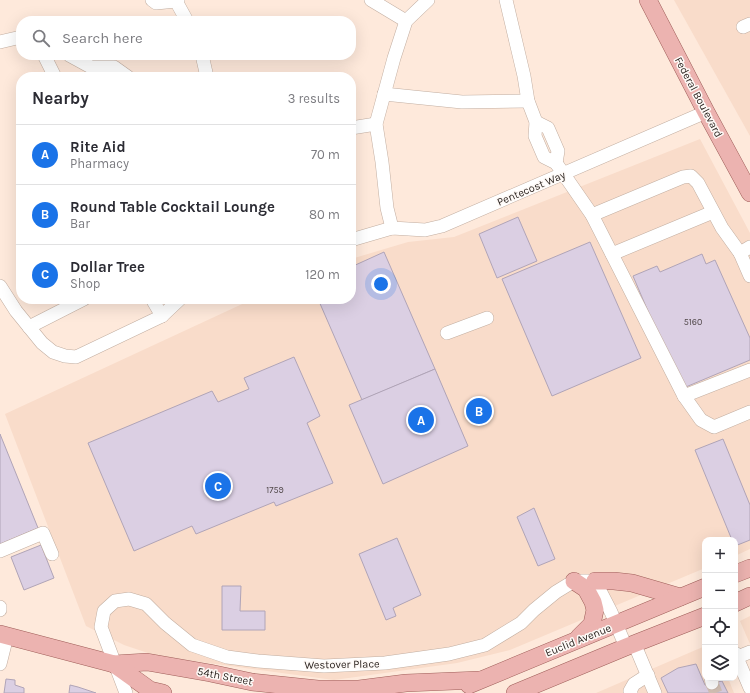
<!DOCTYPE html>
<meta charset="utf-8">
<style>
:root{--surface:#fff;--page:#f2f2f3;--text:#2b2b33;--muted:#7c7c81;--line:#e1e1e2;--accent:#1a73e8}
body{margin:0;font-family:Karla,sans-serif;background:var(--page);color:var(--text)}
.controls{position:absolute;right:12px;bottom:12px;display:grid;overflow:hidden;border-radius:8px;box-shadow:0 4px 16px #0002}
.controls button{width:36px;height:36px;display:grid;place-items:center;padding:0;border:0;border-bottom:1px solid var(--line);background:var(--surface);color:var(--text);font:20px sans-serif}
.you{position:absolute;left:381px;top:284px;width:14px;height:14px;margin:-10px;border:3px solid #fff;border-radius:50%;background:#1a73e8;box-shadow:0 0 0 6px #1a73e833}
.badge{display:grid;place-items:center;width:26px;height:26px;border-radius:50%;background:var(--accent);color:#fff;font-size:13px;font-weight:700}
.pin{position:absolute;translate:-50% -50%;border:2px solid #fff;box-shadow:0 1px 4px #0006}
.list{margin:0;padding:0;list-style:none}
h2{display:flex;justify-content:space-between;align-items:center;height:52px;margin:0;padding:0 16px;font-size:17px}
h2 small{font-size:13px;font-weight:400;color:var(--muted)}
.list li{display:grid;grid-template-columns:26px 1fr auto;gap:12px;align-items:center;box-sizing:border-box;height:60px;padding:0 16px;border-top:1px solid var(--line)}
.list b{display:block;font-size:15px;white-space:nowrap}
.list p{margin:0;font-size:13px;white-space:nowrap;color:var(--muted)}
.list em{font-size:13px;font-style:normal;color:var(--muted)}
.icon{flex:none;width:22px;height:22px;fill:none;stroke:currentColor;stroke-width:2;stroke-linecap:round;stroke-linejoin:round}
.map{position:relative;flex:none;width:750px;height:693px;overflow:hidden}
.search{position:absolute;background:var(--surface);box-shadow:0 4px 16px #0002;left:16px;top:16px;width:340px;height:44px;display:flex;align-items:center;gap:10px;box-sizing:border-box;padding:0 14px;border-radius:16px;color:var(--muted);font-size:15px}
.panel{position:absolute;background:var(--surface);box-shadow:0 4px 16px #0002;left:16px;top:72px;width:340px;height:232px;border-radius:16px}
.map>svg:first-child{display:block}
</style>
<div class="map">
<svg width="750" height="693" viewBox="0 0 750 693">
<rect width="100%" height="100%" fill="#fee9db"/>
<g fill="#f9dcca">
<path d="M674,0H750V136Z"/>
<path d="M700,139L750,233V549L735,556V540H705V568L510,650L457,663L334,680L157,656L124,645L86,626L5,414L253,299H351V259L408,242L454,237Z"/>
<path d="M750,616V644L740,621Z"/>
<path d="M705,646V678H728L734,693H596Z"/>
</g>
<g fill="#dbcfe3" stroke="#b0a4b7">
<path d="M518,217L537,261L497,278L479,234Z"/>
<path d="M590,242L641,358L552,396L502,279Z"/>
<path d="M384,252L435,369L362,400L318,299H351V267Z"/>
<path d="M702,254L706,264L715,260L750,338V360L681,389L633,276L657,266L660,272Z"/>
<path d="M294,357L320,416L307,423L333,483L276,506L274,502L196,534L192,526L134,551L88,443L212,391L218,402L249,389L244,378Z"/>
<path d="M435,369L468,446L383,484L349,405Z"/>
<path d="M0,434L38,528L0,544Z"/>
<path d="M723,439L750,505V540L735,546V540H732L695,450Z"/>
<path d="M534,508L555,559L538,566L517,517Z"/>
<path d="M397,538L421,595L393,608L396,616L386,620L359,554Z"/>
<path d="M41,545L54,578L24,590L11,557Z"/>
<path d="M222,586H241L240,611H265V630H222Z"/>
<path d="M696,664L705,685L722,681L728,693H668L661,678L678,668Z"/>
<path d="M6,679L15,680V685L24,688V693H4Z"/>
<path d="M70,685L78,687L96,693H69Z"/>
</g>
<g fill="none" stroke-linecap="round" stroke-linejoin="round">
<path stroke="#d3c0b4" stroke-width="13" stroke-dasharray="13 6" stroke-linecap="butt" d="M712,683L716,693"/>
<g stroke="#c2aea1" stroke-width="14">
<g id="minor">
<path d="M152,0L156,3L176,1"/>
<path d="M178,0L176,1L187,21"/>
<path d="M371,0L406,21"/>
<path d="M506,0L524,76L528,101L536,122L535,136L544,157L556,163L592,215L684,396L701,420L714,427L750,412"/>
<path d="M743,27L750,24"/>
<path d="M0,42L21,37"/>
<path d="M44,55L55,77"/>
<path d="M69,55L91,67H114L128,77"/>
<path d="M202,55L207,77"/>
<path d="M384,94L462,102L528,101"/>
<path d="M536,122L548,128L558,151L556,163"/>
<path d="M351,128L376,124"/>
<path d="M592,215L683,177L691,176L698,183L722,228L740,253L750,247"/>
<path d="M392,228L387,208L382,162L376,124L394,58L406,21L428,0"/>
<path d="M351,240L392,228L425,230L442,226L706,112"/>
<path d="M740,253L750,276"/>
<path d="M612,254L713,212"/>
<path d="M0,286L16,311L42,343L53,352L65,356L76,357L162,316L180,299"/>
<path d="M152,299L162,316"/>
<path d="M29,327L84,299"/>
<path d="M447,333L487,318"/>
<path d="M684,396L750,370"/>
<path d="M0,551L43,533L52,554"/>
<path d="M0,607V610"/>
<path d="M634,643L655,693"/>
<path d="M735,653L750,688"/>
<path d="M735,658L750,652"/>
<path d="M0,664L7,636"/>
<path d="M711,678L712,683"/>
<path d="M126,693L101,627L104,611L115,601L129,599L146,604L165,623L192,645L227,657L258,661L324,666L385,663L449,654L485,645L521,623L534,610L556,592L574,581H595L611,612L626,647"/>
<path d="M631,693L630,691L634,684L648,675"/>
</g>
</g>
<g stroke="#9f5e59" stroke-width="18">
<g id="major">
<path d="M648,0L706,112L750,193"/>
<path d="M735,574L750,568"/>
<path d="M574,581L586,589L593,602L595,610L592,624L579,637"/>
<path d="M595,581H614L632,583L680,597"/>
<path d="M735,603L750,596"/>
<path d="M0,634L114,664L147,662L210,673L252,682L318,689H359L406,683L479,680"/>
<path d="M114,664L150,690L163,693"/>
<path d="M469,685L705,587"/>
<path d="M515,693L626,647L705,616"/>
</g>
</g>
<use href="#minor" stroke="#fff" stroke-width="13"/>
<use href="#major" stroke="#ecb3b0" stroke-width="17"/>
</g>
<g text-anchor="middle" stroke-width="3" stroke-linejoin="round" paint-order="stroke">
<g font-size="9" fill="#534a4c">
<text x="693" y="325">5160</text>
<text x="275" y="493">1759</text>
</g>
<g font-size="11" fill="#261e1a" stroke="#fefaf7">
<text transform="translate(699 97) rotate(62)" y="4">Federal Boulevard</text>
<text transform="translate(531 188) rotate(-23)" y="4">Pentecost Way</text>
<text transform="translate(578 640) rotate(-22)" y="4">Euclid Avenue</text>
<text transform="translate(342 664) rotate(-1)" y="4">Westover Place</text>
<text transform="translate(225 676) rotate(11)" y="4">54th Street</text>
</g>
</g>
</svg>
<div class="controls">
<button>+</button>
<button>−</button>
<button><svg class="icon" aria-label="locate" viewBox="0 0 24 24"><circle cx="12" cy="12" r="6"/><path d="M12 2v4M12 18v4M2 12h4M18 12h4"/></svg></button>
<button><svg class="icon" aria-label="layers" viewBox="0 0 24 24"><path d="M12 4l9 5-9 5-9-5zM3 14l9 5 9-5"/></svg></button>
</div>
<div class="you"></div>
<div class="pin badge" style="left:421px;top:420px">A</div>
<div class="pin badge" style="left:479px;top:411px">B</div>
<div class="pin badge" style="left:218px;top:486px">C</div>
<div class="search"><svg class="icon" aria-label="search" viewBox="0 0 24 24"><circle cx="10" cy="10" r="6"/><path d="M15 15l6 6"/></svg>Search here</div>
<section class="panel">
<h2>Nearby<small>3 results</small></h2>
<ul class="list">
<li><span class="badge">A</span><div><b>Rite Aid</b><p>Pharmacy</p></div><em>70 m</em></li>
<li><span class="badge">B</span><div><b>Round Table Cocktail Lounge</b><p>Bar</p></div><em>80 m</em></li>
<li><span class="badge">C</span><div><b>Dollar Tree</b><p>Shop</p></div><em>120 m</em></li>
</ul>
</section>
</div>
